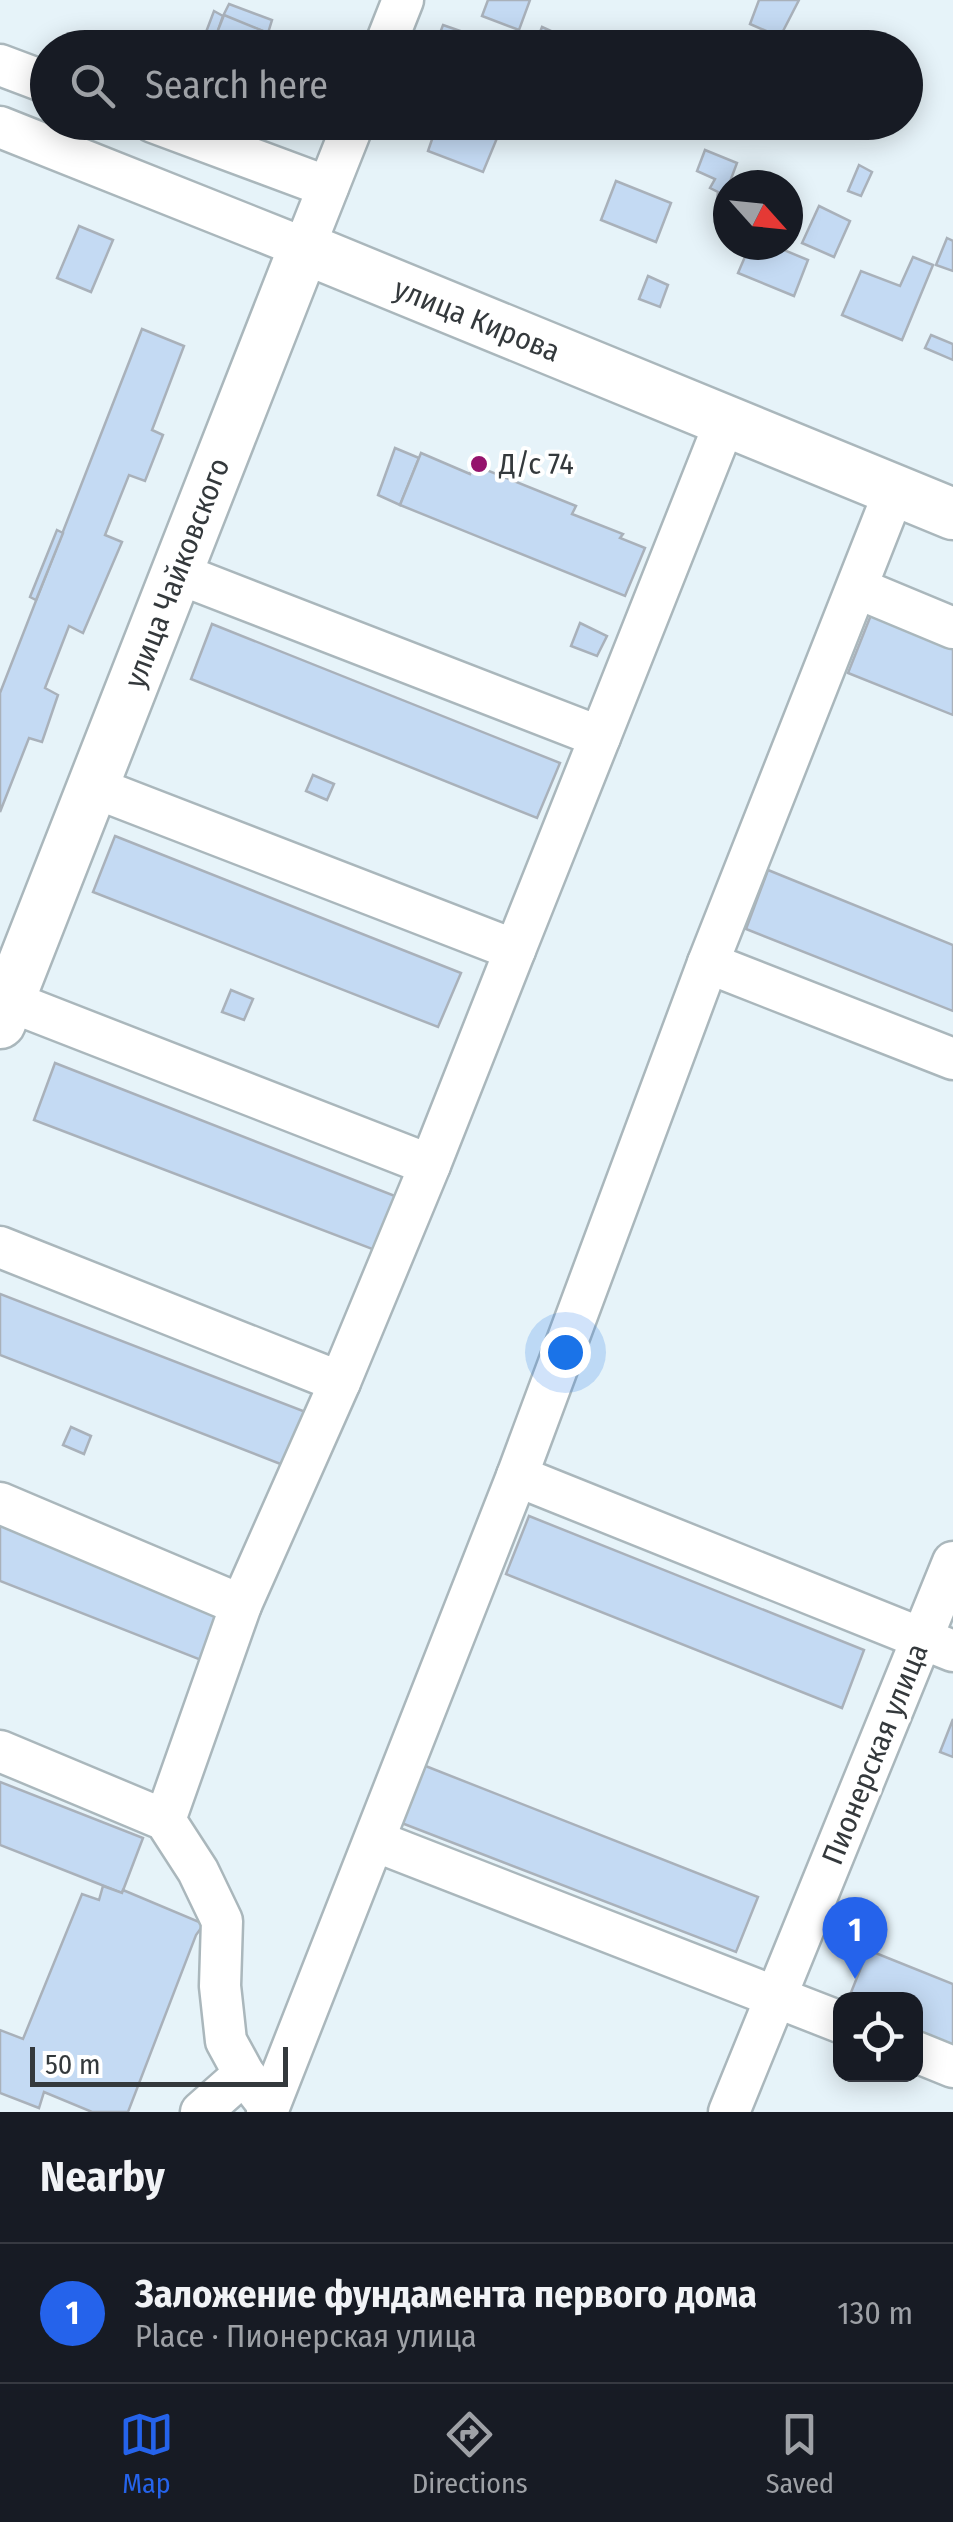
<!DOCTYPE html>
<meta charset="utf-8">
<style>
:root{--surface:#171b24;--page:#242831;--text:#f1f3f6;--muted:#9ea1a6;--line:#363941;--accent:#2563eb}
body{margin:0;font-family:"Fira Sans Condensed",sans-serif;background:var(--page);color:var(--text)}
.controls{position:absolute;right:30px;bottom:30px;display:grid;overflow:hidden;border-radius:20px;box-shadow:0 5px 25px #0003}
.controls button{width:90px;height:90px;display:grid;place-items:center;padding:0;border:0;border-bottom:2px solid var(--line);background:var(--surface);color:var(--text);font:50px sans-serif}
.compass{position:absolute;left:713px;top:170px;width:90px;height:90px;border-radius:50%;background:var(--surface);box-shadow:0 5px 25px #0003;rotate:117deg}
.scale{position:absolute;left:30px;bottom:25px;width:258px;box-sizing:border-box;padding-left:10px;border:5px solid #34393c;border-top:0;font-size:28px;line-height:35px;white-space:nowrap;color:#34393c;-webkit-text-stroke:8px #fff;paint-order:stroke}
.you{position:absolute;left:565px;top:1352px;width:35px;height:35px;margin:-25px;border:8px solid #fff;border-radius:50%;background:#1a73e8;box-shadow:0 0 0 15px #1a73e833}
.badge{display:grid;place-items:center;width:65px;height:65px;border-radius:50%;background:var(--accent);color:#fff;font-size:32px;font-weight:700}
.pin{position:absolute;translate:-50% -82px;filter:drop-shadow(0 2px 5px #0008)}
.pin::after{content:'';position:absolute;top:52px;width:35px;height:30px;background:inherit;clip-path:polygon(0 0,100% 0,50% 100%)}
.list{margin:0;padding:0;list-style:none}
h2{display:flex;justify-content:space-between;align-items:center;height:130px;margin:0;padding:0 40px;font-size:42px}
h2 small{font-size:32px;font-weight:400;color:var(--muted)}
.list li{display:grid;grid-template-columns:65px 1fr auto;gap:30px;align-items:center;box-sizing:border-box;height:140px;padding:0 40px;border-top:2px solid var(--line)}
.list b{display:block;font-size:38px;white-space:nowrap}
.list p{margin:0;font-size:32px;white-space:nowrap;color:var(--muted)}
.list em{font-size:32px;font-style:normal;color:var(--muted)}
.icon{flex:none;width:55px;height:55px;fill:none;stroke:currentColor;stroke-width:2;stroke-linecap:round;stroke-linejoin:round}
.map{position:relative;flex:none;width:953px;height:2112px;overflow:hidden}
.search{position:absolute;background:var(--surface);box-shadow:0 5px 25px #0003;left:30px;right:30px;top:30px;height:110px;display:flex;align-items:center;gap:25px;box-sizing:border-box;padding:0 35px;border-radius:55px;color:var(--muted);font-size:38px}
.sheet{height:270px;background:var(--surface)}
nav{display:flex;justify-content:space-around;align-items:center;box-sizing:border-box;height:140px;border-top:2px solid var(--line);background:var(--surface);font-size:28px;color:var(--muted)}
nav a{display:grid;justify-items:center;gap:5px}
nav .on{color:var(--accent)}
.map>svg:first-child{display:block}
</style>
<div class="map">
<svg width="953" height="2112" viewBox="0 0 953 2112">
<rect width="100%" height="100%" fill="#e6f3f9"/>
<g fill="#c4daf3" stroke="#a9b1ba" stroke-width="2.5">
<path d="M488,0H530L519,30L482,16Z"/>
<path d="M759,0H799L780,37L750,24Z"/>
<path d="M229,4L272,20L268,33L223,16Z"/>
<path d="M214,11L223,16L212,48H200Z"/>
<path d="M224,15L268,33L263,48H211Z"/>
<path d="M443,25L472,35L468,48H455L437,41Z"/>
<path d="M542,27L562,36L558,48H534Z"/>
<path d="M438,122H495L502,126L483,172L428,151Z"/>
<path d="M705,150L737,163L722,203L717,200L718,192L710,188L715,179L697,171Z"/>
<path d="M859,165L872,172L861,196L848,191Z"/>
<path d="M616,181L671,203L656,242L601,220Z"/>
<path d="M819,206L850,221L834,257L802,243Z"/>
<path d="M79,226L113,240L91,292L57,278Z"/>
<path d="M947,238L953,241V271L936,265Z"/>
<path d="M750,245H772L808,260L794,296L738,273Z"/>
<path d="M913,257L933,265L902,340L842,315L861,271L900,286Z"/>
<path d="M648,276L668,285L660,307L639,299Z"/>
<path d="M142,329L184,346L152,430L163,435L145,481L129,475L105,535L122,542L83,633L69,626L45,688L58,695L42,742L29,738L0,812V693Z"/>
<path d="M931,335L953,344V360L925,348Z"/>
<path d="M395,448L419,458L400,505L378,495Z"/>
<path d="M421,453L470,474L474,465L576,506L572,514L623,534L620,538L645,548L625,596L400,505Z"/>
<path d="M57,530L63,533L36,600L30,597Z"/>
<path d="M871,615L953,648V715L848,673Z"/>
<path d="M580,623L607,636L597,656L571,646Z"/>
<path d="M212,624L560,763L537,818L191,679Z"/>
<path d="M313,775L334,784L327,800L306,791Z"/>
<path d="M115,836L461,973L438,1027L93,892Z"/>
<path d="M768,870L953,945V1011L746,929Z"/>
<path d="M231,990L253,999L244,1020L222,1012Z"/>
<path d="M55,1063L400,1198L380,1252L34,1120Z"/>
<path d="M0,1294L316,1416L296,1470L0,1355Z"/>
<path d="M71,1427L91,1436L84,1454L63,1445Z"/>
<path d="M529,1516L864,1650L842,1708L506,1574Z"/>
<path d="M0,1520L222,1608L201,1660L0,1581Z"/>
<path d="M953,1719V1757L940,1752Z"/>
<path d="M423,1765L758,1897L736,1952L399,1822Z"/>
<path d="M0,1782L143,1838L122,1893L0,1845Z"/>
<path d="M103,1886L122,1893L123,1890L204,1924L196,1935L128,2112H92L44,2092L39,2108L0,2093V2030L23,2039L82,1894L99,1900Z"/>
<path d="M868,1950L953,1984V2052L916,2037V2000H848Z"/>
</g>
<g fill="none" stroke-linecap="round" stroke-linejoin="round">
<g stroke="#aab7bc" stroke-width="45">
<g id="minor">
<path d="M384,48L403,0"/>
<path d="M0,65L48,83"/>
<path d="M153,122L328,187"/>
<path d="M0,127L304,248L354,122"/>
<path d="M177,573L600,737L725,422"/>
<path d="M857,588L953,628"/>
<path d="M93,787L515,950L600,737"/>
<path d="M708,963L953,1059"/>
<path d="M9,1001L430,1165L515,950"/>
<path d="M0,1247L340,1382L430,1165"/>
<path d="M517,1476L953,1651"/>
<path d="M0,1503L241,1605L340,1382"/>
<path d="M0,1751L165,1820L198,1871L222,1921L220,1986L226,2041L244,2074L269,2106"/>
<path d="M165,1820L241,1605"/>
<path d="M375,1841L840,2022"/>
<path d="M916,2052L953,2067"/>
<path d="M201,2112L244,2074"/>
<path d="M267,2112L517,1476L708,963L894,492"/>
<path d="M729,2112L953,1562"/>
</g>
</g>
<g stroke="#aab7bc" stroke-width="55">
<path id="major" d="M0,1023L304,248L953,514"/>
</g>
<use href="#minor" stroke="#fff" stroke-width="40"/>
<use href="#major" stroke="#fff" stroke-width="50"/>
</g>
<circle fill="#95136c" stroke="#fff" stroke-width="4" cx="479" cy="464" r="10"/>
<g text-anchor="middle" stroke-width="8" stroke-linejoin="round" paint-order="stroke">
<g font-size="30" fill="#34393c" stroke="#fff">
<text transform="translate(477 320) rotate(22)" y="10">улица Кирова</text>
<text transform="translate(177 573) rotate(-69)" y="10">улица Чайковского</text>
<text transform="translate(875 1754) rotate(-68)" y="10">Пионерская улица</text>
</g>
<g font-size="30" fill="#34393c" stroke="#fff" text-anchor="start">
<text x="499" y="474">Д/с 74</text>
</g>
</g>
</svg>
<div class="controls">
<button><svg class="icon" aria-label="locate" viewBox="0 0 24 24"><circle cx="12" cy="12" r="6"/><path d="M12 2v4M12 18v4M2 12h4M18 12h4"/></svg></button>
</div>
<svg class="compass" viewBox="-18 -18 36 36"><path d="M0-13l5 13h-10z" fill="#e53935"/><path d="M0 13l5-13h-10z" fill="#9ea1a6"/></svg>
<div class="scale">50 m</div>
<div class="you"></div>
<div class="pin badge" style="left:855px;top:1979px">1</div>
<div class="search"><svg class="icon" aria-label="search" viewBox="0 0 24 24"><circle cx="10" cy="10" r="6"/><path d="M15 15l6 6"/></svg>Search here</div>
</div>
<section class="sheet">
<h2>Nearby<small></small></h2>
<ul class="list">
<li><span class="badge">1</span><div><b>Заложение фундамента первого дома</b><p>Place · Пионерская улица</p></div><em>130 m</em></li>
</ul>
</section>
<nav>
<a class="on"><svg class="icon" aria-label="map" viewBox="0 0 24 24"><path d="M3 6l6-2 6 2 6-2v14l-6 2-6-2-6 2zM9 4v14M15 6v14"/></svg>Map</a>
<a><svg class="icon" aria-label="directions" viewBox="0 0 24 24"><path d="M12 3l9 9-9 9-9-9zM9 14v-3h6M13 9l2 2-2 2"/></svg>Directions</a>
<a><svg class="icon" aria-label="saved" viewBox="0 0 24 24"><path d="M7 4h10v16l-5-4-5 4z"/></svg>Saved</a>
</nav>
